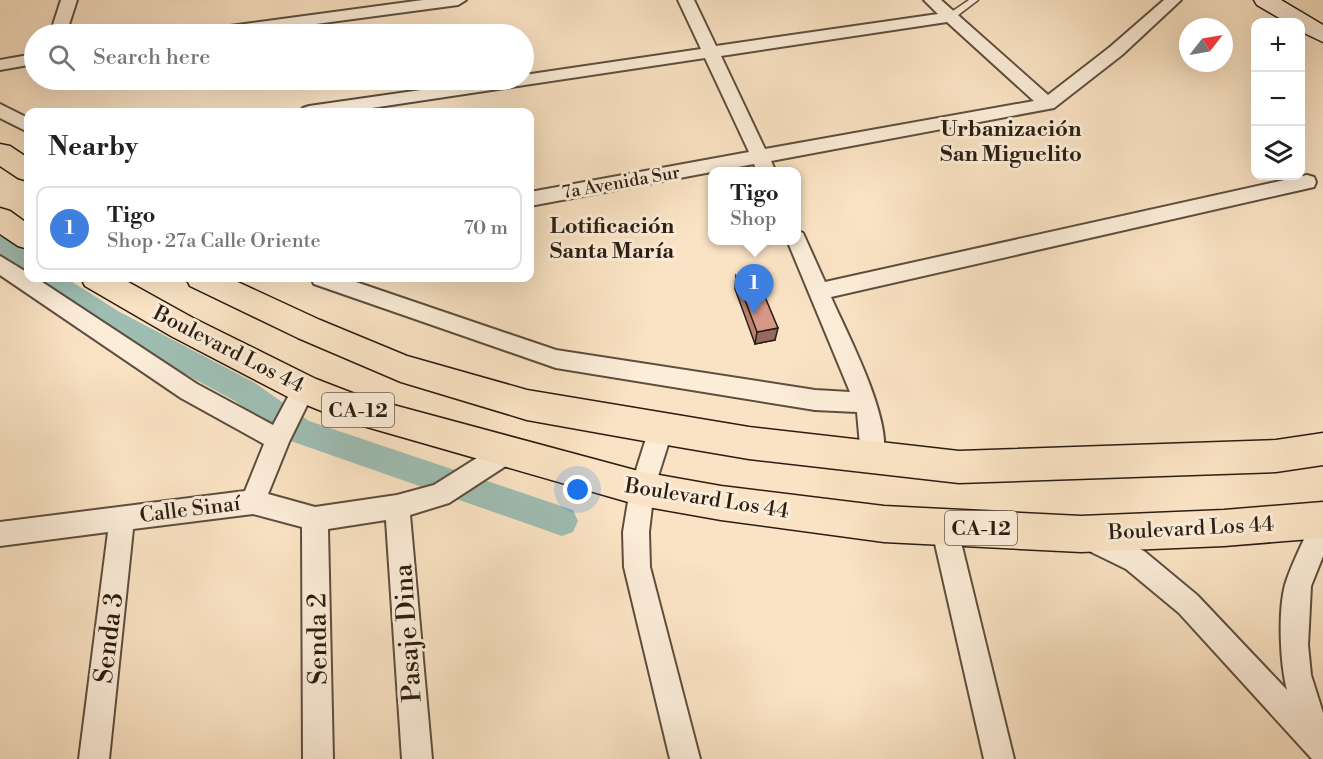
<!DOCTYPE html>
<meta charset="utf-8">
<style>
:root{--surface:#fff;--page:#f6f6f6;--text:#202124;--muted:#757577;--line:#e0e0e0;--accent:#0b8043}
body{margin:0;font-family:"Libre Bodoni",serif;background:var(--page);color:var(--text)}
.controls{position:absolute;right:18px;top:18px;display:grid;overflow:hidden;border-radius:12px;box-shadow:0 6px 24px #0002}
.controls button{width:54px;height:54px;display:grid;place-items:center;padding:0;border:0;border-bottom:2px solid var(--line);background:var(--surface);color:var(--text);font:30px sans-serif}
.compass{position:absolute;left:1179px;top:18px;width:54px;height:54px;border-radius:50%;background:var(--surface);box-shadow:0 6px 24px #0002;rotate:59deg}
.you{position:absolute;left:578px;top:490px;width:21px;height:21px;margin:-15px;border:4px solid #fff;border-radius:50%;background:#1a73e8;box-shadow:0 0 0 9px #1a73e833}
.badge{display:grid;place-items:center;width:39px;height:39px;border-radius:50%;background:var(--accent);color:#fff;font-size:20px;font-weight:700}
.pin{position:absolute;translate:-50% -50px;filter:drop-shadow(0 2px 3px #0008)}
.pin::after{content:'';position:absolute;top:32px;width:21px;height:18px;background:inherit;clip-path:polygon(0 0,100% 0,50% 100%)}
.popup{position:absolute;left:708px;top:167px;width:93px;height:78px;box-sizing:border-box;display:grid;place-content:center;border-radius:12px;background:var(--surface);filter:drop-shadow(0 2px 4px #0005);font-size:20px;white-space:nowrap;color:var(--muted)}
.popup b{font-size:22px;color:var(--text)}
.popup::after{content:'';position:absolute;left:50%;top:100%;margin-left:-12px;border:12px solid transparent;border-top-color:var(--surface)}
.list{margin:0;padding:0;list-style:none}
h2{display:flex;justify-content:space-between;align-items:center;height:78px;margin:0;padding:0 24px;font-size:26px}
h2 small{font-size:20px;font-weight:400;color:var(--muted)}
.list li{display:grid;grid-template-columns:39px 1fr auto;gap:18px;align-items:center;box-sizing:border-box;height:84px;margin:0 12px 12px;padding:0 12px;border:2px solid var(--line);border-radius:12px}
.list b{display:block;font-size:22px;white-space:nowrap}
.list p{margin:0;font-size:20px;white-space:nowrap;color:var(--muted)}
.list em{font-size:20px;font-style:normal;color:var(--muted)}
.icon{flex:none;width:33px;height:33px;fill:none;stroke:currentColor;stroke-width:2;stroke-linecap:round;stroke-linejoin:round}
.map{position:relative;flex:none;width:1323px;height:759px;overflow:hidden}
.search{position:absolute;background:var(--surface);box-shadow:0 6px 24px #0002;left:24px;top:24px;width:510px;height:66px;display:flex;align-items:center;gap:15px;box-sizing:border-box;padding:0 21px;border-radius:33px;color:var(--muted);font-size:22px}
.panel{position:absolute;background:var(--surface);box-shadow:0 6px 24px #0002;left:24px;top:108px;width:510px;height:174px;border-radius:12px}
.map>svg:first-child{display:block}
</style>
<div class="map">
<svg width="1323" height="759" viewBox="0 0 1323 759">
<rect width="100%" height="100%" fill="#fae3c4"/>
<filter id="stains"><feTurbulence type="fractalNoise" baseFrequency=".00333" numOctaves="4"/><feColorMatrix values="0 0 0 0 .2 0 0 0 0 .09 0 0 0 0 .02 0 0 0 .5 -.17"/></filter>
<radialGradient id="worn" r=".72"><stop offset=".6" stop-color="#630" stop-opacity="0"/><stop offset="1" stop-color="#630" stop-opacity=".3"/></radialGradient>
<g fill="none" stroke-linecap="round" stroke-linejoin="round">
<g fill="#9ebeb3" fill-rule="evenodd">
<path d="M0,236L9,239L28,253V276L19,273L0,259Z"/>
<path d="M33,278H66L118,311L255,383L309,421L573,510L578,521L573,532L562,536L288,440L235,401L98,327L37,285Z"/>
</g>
<g stroke="#5e4e3e" stroke-width="3">
<path id="lane" d="M969,0H978L953,19H947V15Z"/>
</g>
<g stroke="#5e4e3e" stroke-width="4">
<g id="street">
<path d="M61,0H77L66,34H50Z"/>
<path d="M423,0H466L458,5L240,34H199L207,29Z"/>
<path d="M678,0H694L716,46L938,14L924,0H941L1048,95L1110,47L1164,0H1181L1122,55L1054,108L771,161L776,172H757L754,164L530,206V192L749,152L705,58L345,112H300L303,108L309,106L491,80H524V75L701,49ZM947,22L1034,101L765,149L721,56Z"/>
<path d="M34,54V64L0,70V60Z"/>
<path d="M0,104L28,118V132L0,118Z"/>
<path d="M1307,175L1314,177L1316,182L1314,187L831,297C847,334 898,428 881,465L873,468L865,465L861,457L857,412L815,410L556,368L314,284L311,278H344L556,350L815,390L850,392L787,240H796V230L803,233L825,282Z"/>
<path d="M0,256L28,273V278H36L197,384L273,425L296,382L304,379L312,382L315,389L289,442L268,494L315,507L397,495L434,485L499,444L507,441L515,444L519,452L515,460L449,503L410,515L432,759H402L386,520L328,529L333,759H303L302,527L253,514L133,529L109,759H79L108,532L0,546V522L245,491L264,444L181,398L0,275Z"/>
<path d="M661,419L669,422L673,429L654,489L649,532L650,567L700,759H670L624,567L623,532L630,489L649,429L653,422Z"/>
<path d="M1323,513V556L1311,586L1308,645L1311,675L1323,713V759H1312L1179,613L1126,569L1079,546L1075,537L1079,528L1088,525L1144,551L1197,595L1287,690C1280,664 1278,611 1285,585C1292,562 1305,539 1314,516Z"/>
<path d="M944,514L953,517L957,526L1014,759H984L931,526L935,517Z"/>
</g>
</g>
<g stroke="#2a1d12" stroke-width="3">
<path id="secondary" d="M1254,0H1281L1323,25V42L1300,31V22H1286L1257,5Z"/>
</g>
<g stroke="#2a1d12" stroke-width="3">
<g id="highway">
<path d="M0,144L10,146L28,158V181L18,178L0,166Z"/>
<path d="M0,208L10,211L28,224V249L18,246L0,234Z"/>
<path d="M81,278H121L193,318L316,379L360,396L642,472L721,486L884,506L1081,516L1224,510L1323,502V538L1224,546L1081,552L884,542L721,520L642,506L346,421L292,399L171,336L85,286Z"/>
<path d="M186,278H229L320,320L407,356L527,390L749,427L959,451L1276,440L1323,433V465L1276,472L959,483L749,459L661,444L527,420L401,382L298,338L190,286Z"/>
</g>
</g>
<use href="#lane" fill="#fcedd9" fill-rule="evenodd"/>
<use href="#street" fill="#fcedd9" fill-rule="evenodd"/>
<use href="#secondary" fill="#fcedd9" fill-rule="evenodd"/>
<use href="#highway" fill="#fae3c4" fill-rule="evenodd"/>
</g>
<path fill="#b98373" stroke="#2a1d12" stroke-width="1.5" d="M736,276L775,340L755,344L735,289Z"/>
<path fill="#966a5e" stroke="#2a1d12" stroke-width="1.5" d="M778,328L775,340L755,344L757,332Z"/>
<path fill="#d79886" stroke="#2a1d12" stroke-width="1.5" d="M755,273L778,328L757,332L736,276Z"/>
<g text-anchor="middle" stroke-width="6" stroke-linejoin="round" paint-order="stroke">
<g font-size="18" fill="#2a1d12" stroke="#fcedd9">
<text transform="translate(621 182) rotate(-10)" y="6">7a Avenida Sur</text>
</g>
<g fill="#fcedd9" stroke="#695b4e" stroke-width="1.5">
<rect x="322" y="393" width="72" height="34" rx="4.5"/>
<rect x="945" y="511" width="72" height="34" rx="4.5"/>
</g>
<g font-size="20" font-weight="bold" fill="#2a1d12">
<text x="358" y="417">CA-12</text>
<text x="981" y="535">CA-12</text>
</g>
<g font-size="21" fill="#2a1d12" stroke="#fcedd9">
<text transform="translate(229 349) rotate(27)" y="7">Boulevard Los 44</text>
<text transform="translate(707 498) rotate(9)" y="7">Boulevard Los 44</text>
<text transform="translate(190 509) rotate(-7)" y="7">Calle Sinaí</text>
<text transform="translate(1191 528) rotate(-3)" y="7">Boulevard Los 44</text>
</g>
<g font-size="22" font-weight="bold" fill="#2a1d12" stroke="#fcedd9">
<text x="1011" y="136">Urbanización<tspan x="1011" dy="25">San Miguelito</tspan></text>
<text x="612" y="233">Lotificación<tspan x="612" dy="25">Santa María</tspan></text>
</g>
<g font-size="26" fill="#2a1d12" stroke="#fcedd9">
<text transform="translate(407 633) rotate(-94)" y="9">Pasaje Dina</text>
<text transform="translate(108 638) rotate(-83)" y="9">Senda 3</text>
<text transform="translate(317 639) rotate(-91)" y="9">Senda 2</text>
</g>
</g>
<rect width="100%" height="100%" filter="url(#stains)"/>
<rect width="100%" height="100%" fill="url(#worn)"/>
</svg>
<div class="controls">
<button>+</button>
<button>−</button>
<button><svg class="icon" aria-label="layers" viewBox="0 0 24 24"><path d="M12 4l9 5-9 5-9-5zM3 14l9 5 9-5"/></svg></button>
</div>
<svg class="compass" viewBox="-18 -18 36 36"><path d="M0-13l5 13h-10z" fill="#e53935"/><path d="M0 13l5-13h-10z" fill="#757577"/></svg>
<div class="you"></div>
<div class="pin badge" style="left:754px;top:314px;background:#3f7fe0">1</div>
<div class="popup"><b>Tigo</b>Shop</div>
<div class="search"><svg class="icon" aria-label="search" viewBox="0 0 24 24"><circle cx="10" cy="10" r="6"/><path d="M15 15l6 6"/></svg>Search here</div>
<section class="panel">
<h2>Nearby<small></small></h2>
<ul class="list">
<li><span class="badge" style="background:#3f7fe0">1</span><div><b>Tigo</b><p>Shop · 27a Calle Oriente</p></div><em>70 m</em></li>
</ul>
</section>
</div>
